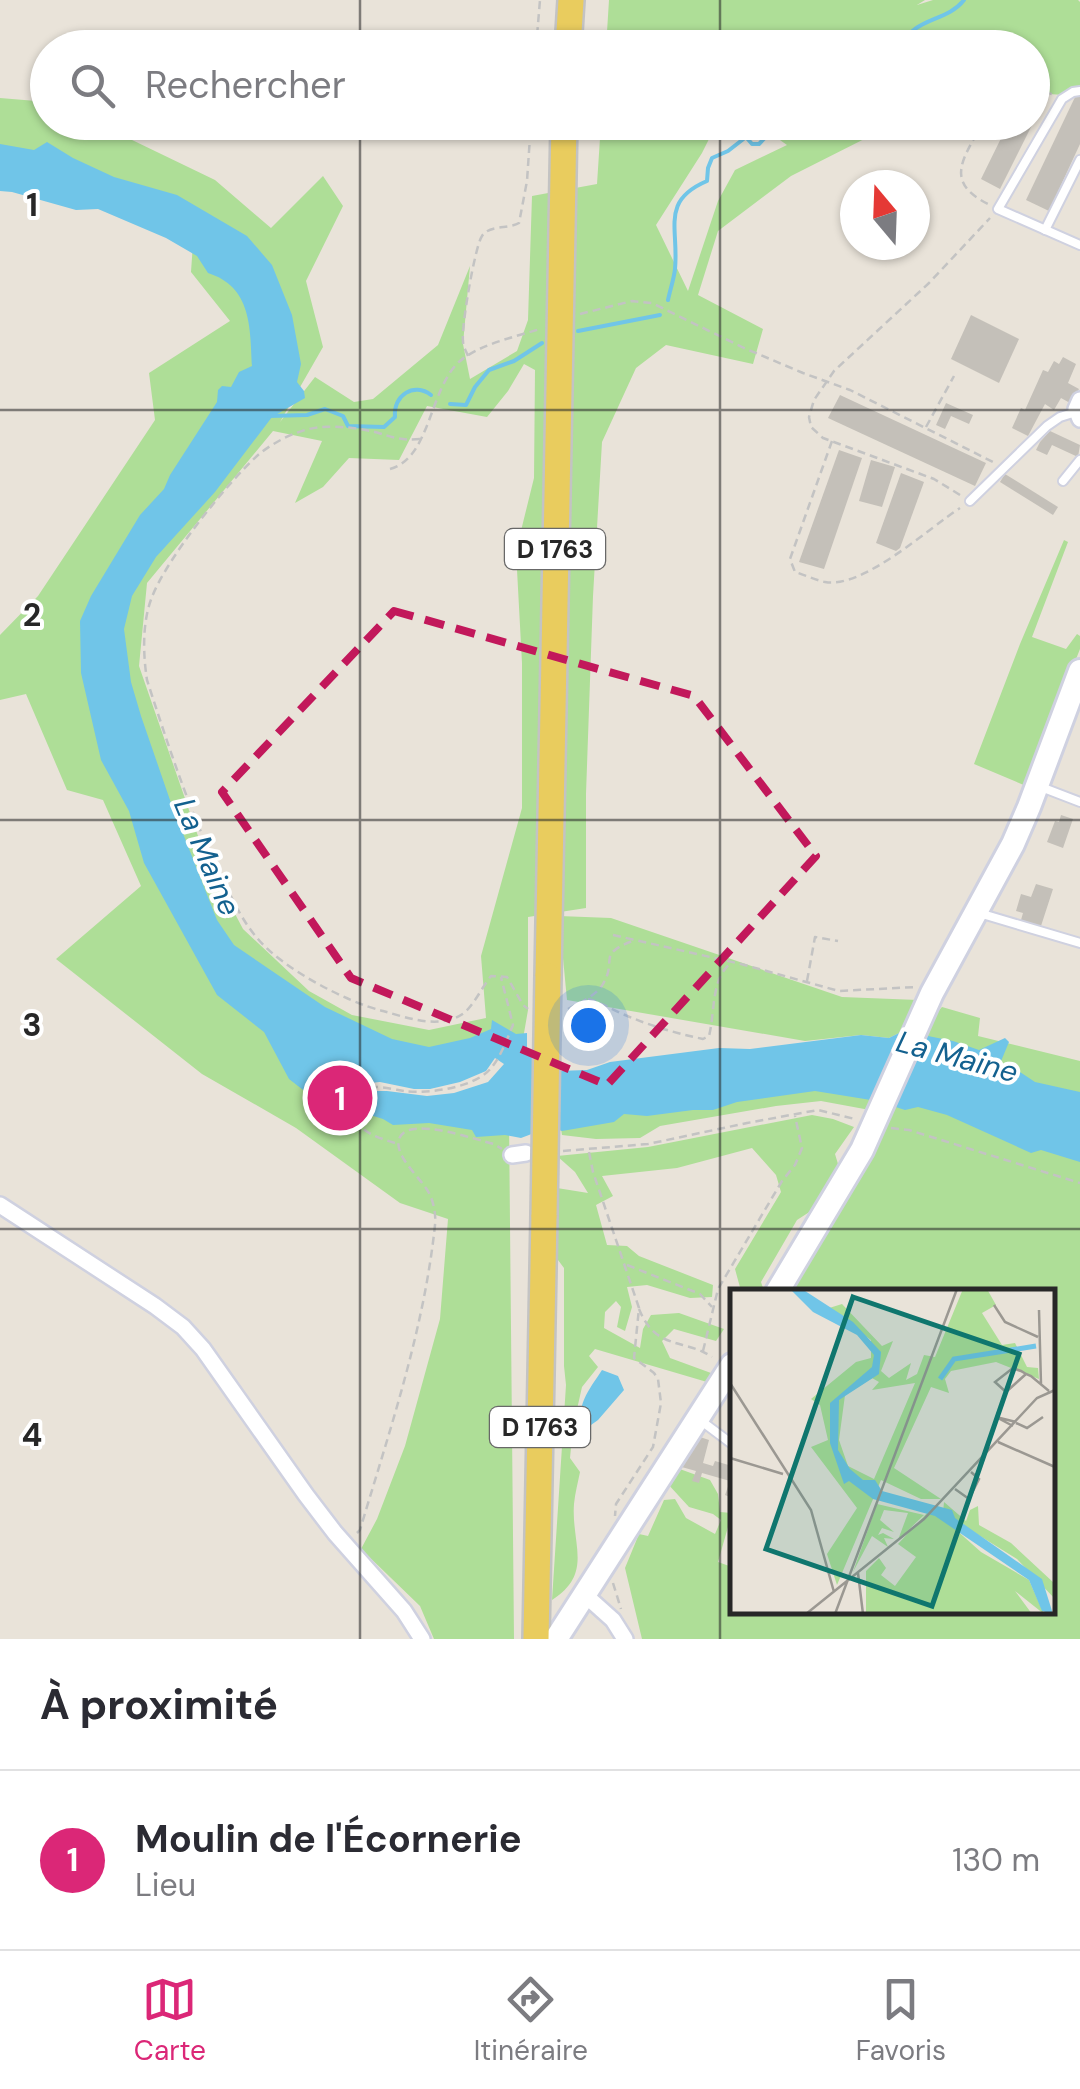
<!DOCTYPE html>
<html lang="fr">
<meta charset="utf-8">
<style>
:root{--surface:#fff;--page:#f2f2f3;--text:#2b2b33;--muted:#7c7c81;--line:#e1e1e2;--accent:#db2777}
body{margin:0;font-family:"DM Sans",sans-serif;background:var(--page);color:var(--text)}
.compass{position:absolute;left:840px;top:170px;width:90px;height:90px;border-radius:50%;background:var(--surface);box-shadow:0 2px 8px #0004;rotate:341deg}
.you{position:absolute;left:588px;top:1025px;width:35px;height:35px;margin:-25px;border:8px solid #fff;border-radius:50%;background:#1a73e8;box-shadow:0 0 0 15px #1a73e833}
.badge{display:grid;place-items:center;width:65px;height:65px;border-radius:50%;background:var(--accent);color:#fff;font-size:32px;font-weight:700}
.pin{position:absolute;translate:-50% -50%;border:5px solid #fff;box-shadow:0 2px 10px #0006}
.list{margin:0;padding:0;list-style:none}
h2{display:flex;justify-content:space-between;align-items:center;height:130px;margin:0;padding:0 40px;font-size:42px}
h2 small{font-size:32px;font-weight:400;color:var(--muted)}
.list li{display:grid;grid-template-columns:65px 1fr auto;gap:30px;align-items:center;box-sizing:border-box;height:180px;padding:0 40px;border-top:2px solid var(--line)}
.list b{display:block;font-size:38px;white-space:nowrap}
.list p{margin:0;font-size:32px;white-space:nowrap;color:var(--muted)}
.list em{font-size:32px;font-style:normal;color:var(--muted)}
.icon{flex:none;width:55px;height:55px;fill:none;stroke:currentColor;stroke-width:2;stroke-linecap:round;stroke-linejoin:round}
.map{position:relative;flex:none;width:1080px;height:1639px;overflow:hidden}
.search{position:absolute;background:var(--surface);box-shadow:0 2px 8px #0004;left:30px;right:30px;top:30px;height:110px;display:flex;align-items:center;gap:25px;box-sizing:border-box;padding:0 35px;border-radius:55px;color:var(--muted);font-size:38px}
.sheet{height:310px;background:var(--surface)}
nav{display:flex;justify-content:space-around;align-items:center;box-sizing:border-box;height:140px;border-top:2px solid var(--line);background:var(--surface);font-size:28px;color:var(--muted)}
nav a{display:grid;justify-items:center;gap:5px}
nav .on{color:var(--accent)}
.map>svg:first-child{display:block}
</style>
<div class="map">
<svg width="1080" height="1639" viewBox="0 0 1080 1639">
<rect width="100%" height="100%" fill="#e9e3d9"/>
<g fill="#aede97" fill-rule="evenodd">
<path d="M609,0H925L917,5L933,0H1078L1080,2V96L1033,93L1032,48H606Z"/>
<path d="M0,98L36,101L47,106L48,122L89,123L130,139L215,180L271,228L323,176L343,206L306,281L323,347L280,422L315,377L354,402L373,399L438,345L470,266L463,344L470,379L517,351L528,320L532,196L597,184L601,123H717L702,153L656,225L688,291L718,201L735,170L787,145L756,123H896L791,176L718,231L698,295L763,329L753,364L666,345L636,368L602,442L593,596L586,794V908L528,917V1010L509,1120L514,1639H434L420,1606L361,1549L377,1519L405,1446L440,1319L448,1219L400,1203L296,1128L202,1074L56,959L141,886L103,800L67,790L26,694L0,700V635L38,596L155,420L149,373L230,321L191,272L195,214L0,152ZM524,364L535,370L534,478L516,551L522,663V808L481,956L486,1018L429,1030L352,1015L309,991L243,929L206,859L139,666L147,583L273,431L322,441L295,503L323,487L349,458L399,460L427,406L487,417L508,391Z"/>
<path d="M1064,540L1068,542L1032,637L1066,649L1077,634L1080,636V649L1026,786L974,764L1020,644Z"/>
<path d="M559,916L611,918L842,997L918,1000L903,1031L889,1038L861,1035L805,1041L567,1000Z"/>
<path d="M942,1007L980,1018L978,1036L1080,1061V1101L932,1061L925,1025Z"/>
<path d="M801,1087L908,1098L1080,1154V1639H642L625,1568L639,1534L648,1536L664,1500L675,1499L686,1518L715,1534L721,1520L713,1514L689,1507L667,1483L677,1468L710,1480L718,1494L720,1512L732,1513L718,1562L732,1567V1612H1052V1292L789,1291L886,1113L821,1101L776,1106L660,1126L640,1138L596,1139L562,1135L560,1122Z"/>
<path d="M812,1115L833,1119L854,1127L835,1154L838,1164L814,1209L797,1220L761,1282L764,1291H741L735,1269L781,1192L776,1175L752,1148L677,1168L602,1176L613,1196L596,1205L607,1245L627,1246L639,1256L713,1285L712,1297L690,1298L647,1285L627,1287L632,1307L625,1331L617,1327L621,1307L616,1301L605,1312L604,1328L640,1348L643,1329L651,1315L679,1313L724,1329L716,1341L674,1329L662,1341L670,1358L711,1373L707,1382L595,1349L589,1356L598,1367L582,1387L573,1427L570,1458L580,1472C578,1482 575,1493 574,1504C571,1544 594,1573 552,1600L566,1385L564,1366V1268L555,1256L557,1188L588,1193L575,1172L557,1156L648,1147Z"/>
</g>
<g fill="#70c5e8">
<path d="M47,142L73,158L114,177L177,195L247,236L272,265L292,315L301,364L297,382L304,391L305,398L272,417L215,492L156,557L132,596L124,629L131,682L141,716L171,803L217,920L234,945L325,1007L392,1039L429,1047L470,1038L491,1029L492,1020L516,1034L527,1033V1049L538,1062L557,1071L587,1070L610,1062L719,1048L750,1049L861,1035L889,1038L903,1031L953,1041L979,1050L1005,1038L1009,1042L999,1066L1017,1070L1035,1082L1080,1092V1162L1041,1150L1031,1153L947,1115L918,1107L905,1110L877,1101L815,1091L737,1102L713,1110H693L647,1116L624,1114L614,1122L562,1131L550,1127L521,1138L505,1135L476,1137L472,1130L429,1123L393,1125L383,1119L354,1110V1103L358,1101L360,1091L354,1089L356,1085L343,1077L325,1107L289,1079L264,1032L217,995L144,863L129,811L101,760L81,673L80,621L91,596L140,515L164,489L170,475L217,402L218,390L222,386L231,387L239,372L252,366C250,328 252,287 208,273L197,256L166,238L98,209L76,210L12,192L0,191V144L34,150Z"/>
<path d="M602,1370L618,1376L624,1390L598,1420L584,1430C574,1407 589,1390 602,1370Z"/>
</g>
<path fill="#e9e3d9" d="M495,1058L504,1064L488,1082L454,1093L427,1096L387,1091H357L360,1084L380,1082L414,1089H430L460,1082L486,1071Z"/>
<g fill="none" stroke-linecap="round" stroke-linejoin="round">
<g stroke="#70c5e8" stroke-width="4">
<path d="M900,48C914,16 946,23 964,0"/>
<path d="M668,300C670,290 674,279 675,269C679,228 660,201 707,181L708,168L712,158L728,151L746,137L752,144H759L777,125L788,122"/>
<path d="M578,331L660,315"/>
<path d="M450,404L466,405L475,387L489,370L514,361L542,343"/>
<path d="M269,416L307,415L325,409L343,416L348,426L384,427L395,417C393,395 414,382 431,395"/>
</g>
</g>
<g fill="#c4c0b9">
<path d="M1076,95L1080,97V144L1049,211L1026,200Z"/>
<path d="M1032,113L1037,115L1000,189L981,179L1009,122H1032Z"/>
<path d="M971,315L1019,339L999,383L951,359Z"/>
<path d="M1063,357L1076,364L1068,383L1079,389L1074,398L1070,403L1061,398L1054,410L1045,404L1028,436L1012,428L1021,408L1025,410L1043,370L1048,372L1054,361L1059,364Z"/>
<path d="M840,395L986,463L975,486L828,418Z"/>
<path d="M946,403L973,415L969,424L951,416L945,429L936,425Z"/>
<path d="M1050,431L1080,445L1078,457L1052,445L1047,455L1036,450L1040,442Z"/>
<path d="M839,450L862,458L824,569L799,562Z"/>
<path d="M871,460L895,467L882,507L859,501Z"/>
<path d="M901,473L924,482L900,548L896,551L876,543Z"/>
<path d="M1005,474L1058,507L1053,515L1000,482Z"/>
<path d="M1061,815L1073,819L1063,848L1047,842L1055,821L1059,822Z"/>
<path d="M1036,884L1053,889L1041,926L1021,920L1023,913L1016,911L1021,894L1031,897Z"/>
<path d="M342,1077L357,1085L339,1115L325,1107Z"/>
<path d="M697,1436L709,1440L703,1463L713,1466L715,1461L732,1466V1498L725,1495L730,1481L702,1473L699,1483L692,1481L696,1471L678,1466L683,1457L688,1458Z"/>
</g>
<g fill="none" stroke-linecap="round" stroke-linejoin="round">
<g stroke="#cfd1e0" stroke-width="12">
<g id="lane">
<path d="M1080,91L1073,92L1062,99L998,209L1080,245"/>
<path d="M1045,230L1080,160"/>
<path d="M1063,481L1080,460"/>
<path d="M970,501L1047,426L1060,417L1076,412"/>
<path d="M1041,787L1080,802"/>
<path d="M979,913L1080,943"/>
<path d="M700,1420L732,1444"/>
</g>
</g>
<g stroke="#cfd1e0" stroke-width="20">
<g id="street">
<path d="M1080,400L1076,409L1080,419"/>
<path d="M512,1155L526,1153"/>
<path d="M0,1205L155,1306L183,1327L203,1349L306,1495L335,1533L404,1611L422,1639"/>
<path d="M584,1594L613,1620L625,1639"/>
</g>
</g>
<g stroke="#cfd1e0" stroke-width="28">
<g id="secondary">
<path d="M777,1292L862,1150L932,993L1013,844L1029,807L1080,671"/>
<path d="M556,1639L732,1365"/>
</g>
</g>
<g stroke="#c3c3c3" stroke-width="30">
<g id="primary">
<path d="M568,48L571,0"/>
<path d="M548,976L564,122"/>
<path d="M536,1639L544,1215"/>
</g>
</g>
<g stroke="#c3c3c3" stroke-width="2.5" stroke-dasharray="8 5" stroke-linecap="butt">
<path d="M536,48L540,0"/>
<path d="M1032,87L1054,95"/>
<path d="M983,122C965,157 942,181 988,204"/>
<path d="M580,314L632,301L652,303L744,348L803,373L850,390L995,463"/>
<path d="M468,356C466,351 463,346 463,341C461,328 475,246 482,236C489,225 508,229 519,223L527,181L531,122"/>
<path d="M926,427L954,376"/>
<path d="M420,439C402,441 392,437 375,432C359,428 338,426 321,427C299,429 275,441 258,455C227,483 167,558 152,597C142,622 143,654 147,680C169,748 191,816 223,880C233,901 243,922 258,939C282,968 346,1002 383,1011C408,1018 440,1030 464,1013C474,1005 482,987 491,976L507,977L523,1005L528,1009"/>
<path d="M832,441L790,559L795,572C805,575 815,580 825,582C863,589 929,528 960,508"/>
<path d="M390,469C431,458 429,388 460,361C480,344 515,337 540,329"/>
<path d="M960,495L934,479L823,438L811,427L809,417L814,400L834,371L929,283L990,218"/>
<path d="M613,935L741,964L839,991L917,987"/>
<path d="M807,981L815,937L838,941"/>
<path d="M588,999C601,1002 612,1010 625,1015C651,1026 675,1033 703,1039L709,1036C715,1013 711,979 730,964"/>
<path d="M568,1009C579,1003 597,995 603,984C618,959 595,955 635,940"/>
<path d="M891,1128L909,1130L1080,1183"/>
<path d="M395,1143C385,1140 375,1137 366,1131C355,1123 344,1102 358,1091C369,1083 391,1089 404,1091C428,1094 476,1088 492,1067C501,1056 507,1039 513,1025L501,977"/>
<path d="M563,1151L648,1144L747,1123L818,1110L855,1119"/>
<path d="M589,1152L593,1172L639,1308L634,1358L654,1373L658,1379L661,1403L653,1447L616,1504L615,1516"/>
<path d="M627,1265L700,1294L712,1307"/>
<path d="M639,1309C656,1351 684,1338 712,1357"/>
<path d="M703,1351L718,1289L782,1181L795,1165L802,1148L795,1116"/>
<path d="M357,1533L360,1530C390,1429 424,1330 435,1225C436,1215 434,1204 430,1195C423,1179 391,1155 400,1137C411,1116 476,1140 494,1144L502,1149"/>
<path d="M613,1583L621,1609"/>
</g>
<use href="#lane" stroke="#fff" stroke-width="8"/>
<use href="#street" stroke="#fff" stroke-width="15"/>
<use href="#secondary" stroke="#fff" stroke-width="22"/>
<use href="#primary" stroke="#e9cc5e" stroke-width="25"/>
<g stroke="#c3c3c3" stroke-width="30" stroke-linecap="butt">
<path id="primary-bridge" d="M544,1215L548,976"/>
</g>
<use href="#primary-bridge" stroke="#e9cc5e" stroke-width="25"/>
</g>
<path fill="none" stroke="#c2185b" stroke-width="8" stroke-dasharray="20 12" stroke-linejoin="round" d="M394,611L694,696L816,856L607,1085L351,978L222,792Z"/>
<path fill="none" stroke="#272727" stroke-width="2.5" stroke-opacity="0.55" d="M360,0V48M720,0V48M360,122V1639M720,122V1639M0,410H1080M0,820H1080M0,1229H1080"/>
<g text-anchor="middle" stroke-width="8" stroke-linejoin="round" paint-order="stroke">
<g fill="#fff" stroke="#686868" stroke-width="2.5">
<rect x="505" y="529" width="100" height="40" rx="8"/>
<rect x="490" y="1407" width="100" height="40" rx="8"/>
</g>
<g font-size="25" font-weight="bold" fill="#272727">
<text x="555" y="558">D 1763</text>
<text x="540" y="1436">D 1763</text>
</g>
<g font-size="30" font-style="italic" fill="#13618f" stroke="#fff">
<text transform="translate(207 857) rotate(67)" y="10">La Maine</text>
<text transform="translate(957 1057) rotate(15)" y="10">La Maine</text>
</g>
</g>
<g transform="translate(730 1289)">
<rect width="325" height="325" fill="#e9e3d9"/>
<path d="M233,0H257L266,16L252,24L272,56L285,54L297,78L308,79L309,90L266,73L221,82L215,90L219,104L201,98L164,179L211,210H191L151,191L107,296L97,265L127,219L81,158L98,151L90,116L81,110L126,73L141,69V51L96,20L112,15L152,57L163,52L151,82L159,89L181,74L176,91L187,85L194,66L205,68ZM142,89L149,93L142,101L185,94L144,190L118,177L109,151L115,106ZM150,210L188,217L215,231L251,263L299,291L314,325L285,302L302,325H136V282L149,269L156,279L151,286L165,297L186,268L168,255L197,224ZM214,213L236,232L240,221L248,217L249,236L281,254L324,294L325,310L287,270L213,224ZM147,215L194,226L168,251L178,224L154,221L150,231L164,243L152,239L148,246L153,244L164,250L154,249L158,258L142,247L123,283Z" fill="#aede97" fill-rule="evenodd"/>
<path d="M60,0H72L123,33L151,63L149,85L109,111L108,161L120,180L133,191H145L152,202L222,221L225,229L312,290L323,325L312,322L299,291L205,227L143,210L119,192L114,195L100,154V114L142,78L144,66L127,46L83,23Z" fill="#70c5e8"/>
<path fill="none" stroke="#70c5e8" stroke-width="5" d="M210,90L224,70L306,57"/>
<path fill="none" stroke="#9b9892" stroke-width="2.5" d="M264,16L275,33L308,48M309,21L311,95M296,85L276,103L265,93L283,79L285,80L291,82L296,85L301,87L319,102M0,94L81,221L104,303M286,134L297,139L313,128M283,137L266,128L286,133M268,153L325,178M0,169L53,185M225,200L239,210L249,190L241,183M128,284L133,325M76,325L194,230L307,109L325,101M105,325L227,0"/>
<path fill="#0f766e" fill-opacity="0.15" stroke="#0f766e" stroke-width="5" d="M123,8L289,65L202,317L36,260Z"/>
<rect width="325" height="325" fill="none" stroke="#272727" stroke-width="5"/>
</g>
<g font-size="32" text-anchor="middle" font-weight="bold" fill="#272727" stroke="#fff" stroke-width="8" stroke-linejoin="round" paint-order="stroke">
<text x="32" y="216">1</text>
<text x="32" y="626">2</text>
<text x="32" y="1036">3</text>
<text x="32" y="1446">4</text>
</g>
</svg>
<svg class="compass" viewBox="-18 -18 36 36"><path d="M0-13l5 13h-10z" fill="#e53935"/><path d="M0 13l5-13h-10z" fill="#7c7c81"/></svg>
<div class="you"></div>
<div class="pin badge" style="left:340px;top:1098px">1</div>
<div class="search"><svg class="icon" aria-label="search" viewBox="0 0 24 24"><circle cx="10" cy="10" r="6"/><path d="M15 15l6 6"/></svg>Rechercher</div>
</div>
<section class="sheet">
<h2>À proximité<small></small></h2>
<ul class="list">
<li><span class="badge">1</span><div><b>Moulin de l'Écornerie</b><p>Lieu</p></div><em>130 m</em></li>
</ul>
</section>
<nav>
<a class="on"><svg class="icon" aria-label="map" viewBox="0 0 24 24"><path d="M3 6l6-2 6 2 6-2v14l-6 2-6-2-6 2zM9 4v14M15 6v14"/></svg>Carte</a>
<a><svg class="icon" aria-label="directions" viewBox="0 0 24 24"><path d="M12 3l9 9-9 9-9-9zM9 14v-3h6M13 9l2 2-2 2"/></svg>Itinéraire</a>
<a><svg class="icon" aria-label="saved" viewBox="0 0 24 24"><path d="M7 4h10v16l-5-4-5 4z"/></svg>Favoris</a>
</nav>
